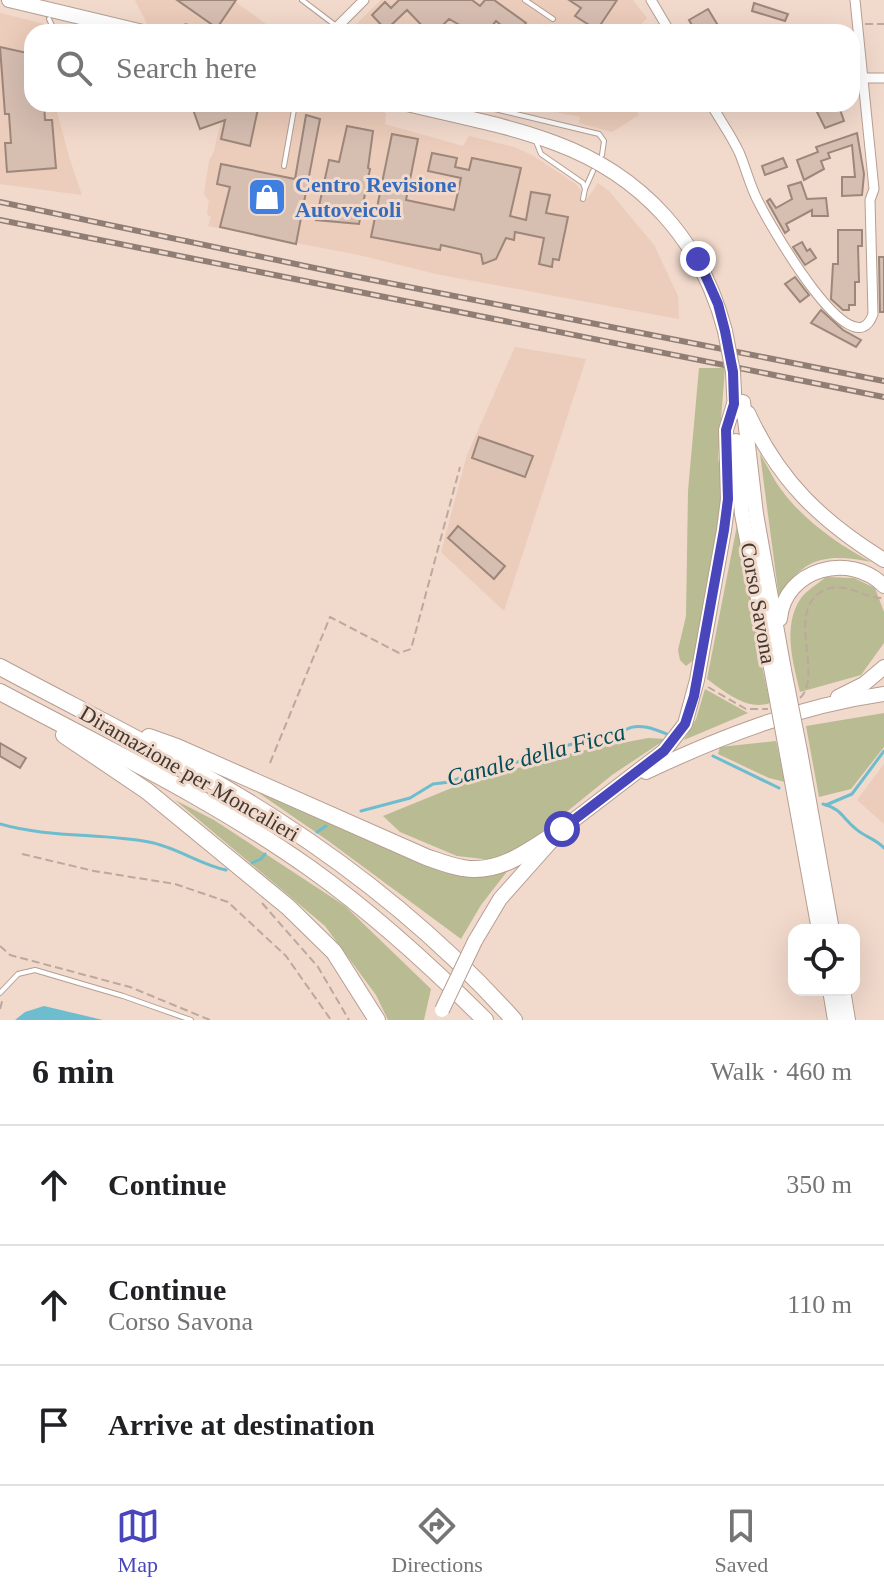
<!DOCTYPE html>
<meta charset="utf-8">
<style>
:root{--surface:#fff;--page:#f2f2f2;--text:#202124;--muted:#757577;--line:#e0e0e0;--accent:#4946bc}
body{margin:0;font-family:Georgia,serif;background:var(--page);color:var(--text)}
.controls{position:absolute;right:24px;bottom:24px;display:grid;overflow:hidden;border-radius:16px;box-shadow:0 8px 32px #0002}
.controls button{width:72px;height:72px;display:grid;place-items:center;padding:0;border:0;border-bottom:2px solid var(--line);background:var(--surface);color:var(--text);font:40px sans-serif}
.stop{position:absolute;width:24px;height:24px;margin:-18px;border:6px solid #4946bc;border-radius:50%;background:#fff}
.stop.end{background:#4946bc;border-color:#fff;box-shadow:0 2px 8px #0008}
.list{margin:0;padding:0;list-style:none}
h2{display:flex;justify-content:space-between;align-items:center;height:104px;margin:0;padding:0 32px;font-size:34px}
h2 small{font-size:26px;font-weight:400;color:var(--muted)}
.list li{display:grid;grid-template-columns:52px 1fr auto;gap:24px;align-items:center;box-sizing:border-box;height:120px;padding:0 32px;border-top:2px solid var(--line)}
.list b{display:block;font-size:30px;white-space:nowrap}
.list p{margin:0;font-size:26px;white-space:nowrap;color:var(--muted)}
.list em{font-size:26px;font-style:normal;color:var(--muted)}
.icon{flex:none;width:44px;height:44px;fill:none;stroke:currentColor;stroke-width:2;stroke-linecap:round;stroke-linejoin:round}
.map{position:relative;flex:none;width:884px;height:1020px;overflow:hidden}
.search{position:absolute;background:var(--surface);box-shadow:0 8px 32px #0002;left:24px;right:24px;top:24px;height:88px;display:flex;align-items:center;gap:20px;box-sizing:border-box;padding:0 28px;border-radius:24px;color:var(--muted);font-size:30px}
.sheet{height:464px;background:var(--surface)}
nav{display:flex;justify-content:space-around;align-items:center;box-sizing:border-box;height:112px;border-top:2px solid var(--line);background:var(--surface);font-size:22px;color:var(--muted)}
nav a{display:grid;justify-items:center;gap:4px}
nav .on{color:var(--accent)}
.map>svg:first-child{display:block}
</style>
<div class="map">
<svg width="884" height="1020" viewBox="0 0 884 1020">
<rect width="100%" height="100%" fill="#f1d9cb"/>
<g fill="#ecccba">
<path d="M135,0H233L277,32H180L147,24Z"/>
<path d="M381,0H633L647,18L633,32H348Z"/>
<path d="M0,13L45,24V32H32V104H55L69,157L82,195L0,184Z"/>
<path d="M225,104H345L386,113L385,124L463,146L469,136L514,147L532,155L576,184L581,191L580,198L587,199L598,183L609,191L654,245L678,296L679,319L436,274L359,255L208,226L211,217L207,214L209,201L204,194L209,161L214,151Z"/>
<path d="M516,104H633L639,115L612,132L579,123L580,117Z"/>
<path d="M515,347L586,359L504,611L441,552L467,455Z"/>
<path d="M884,764V824L857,800Z"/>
</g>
<g fill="#b9bc92">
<path d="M699,368H725L718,458L725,493L696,658L686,666L680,660L678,650L686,616L688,491Z"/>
<path d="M760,454C768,467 774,481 783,492C805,521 839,545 871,562C827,553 802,557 779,598Z"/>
<path d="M739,515L759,653L770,703C747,711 725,692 707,679Z"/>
<path d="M826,577L854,578L875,588L884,612V643L861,675L800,692C793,662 782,626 801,598C807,590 819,583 826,577Z"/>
<path d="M705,689L748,713L684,740L696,719Z"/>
<path d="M884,713V747L851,789L819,797L806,726Z"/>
<path d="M648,738L666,739L612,775L526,845L492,860L457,856L400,832L383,816L464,783L575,752Z"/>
<path d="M776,741L785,782L769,778L718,754L720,747Z"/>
<path d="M250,787L437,868L509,869L481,905L461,939L327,840Z"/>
<path d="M175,800L214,820L345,906L431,989L424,1020H388L376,995L325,926Z"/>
</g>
<path fill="#6ebdce" d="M44,1006L103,1020H15L25,1012Z"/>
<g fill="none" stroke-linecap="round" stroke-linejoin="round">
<g stroke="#6ebdce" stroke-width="3">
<path d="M713,756L779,788"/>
<path d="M823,804C842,809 842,818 856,829C865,837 876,839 884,848"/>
<path d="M826,805L852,794L884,751"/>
<path d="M361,811L410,798L433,784L450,782L482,769L493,771L550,750L625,730C638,722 655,729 669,735"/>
<path d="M0,824C49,838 100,833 149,842C176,847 199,864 226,870"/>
<path d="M317,832L326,826"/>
<path d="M252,863L261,859L265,854"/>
</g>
</g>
<g fill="#d6beb1" stroke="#9d877a" stroke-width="2">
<path d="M177,0H236L217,28Z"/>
<path d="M399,0H472L480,6L485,0H494L526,23L517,32H509L496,21L487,32H458L463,27L449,19L436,32H428L407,10L386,30L372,15L385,2L391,8Z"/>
<path d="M569,0H617L597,30L575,16L581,8Z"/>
<path d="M754,3L788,14L785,21L752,11Z"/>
<path d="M708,9L722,32H696L689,20Z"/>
<path d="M0,47L32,54V104H44L45,120H52L56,168L7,172L5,143H11L9,114H5Z"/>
<path d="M191,104H259L250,146L221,139L225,120L200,129Z"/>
<path d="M813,104H838L844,121L825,128Z"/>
<path d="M306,115L320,119L296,244L220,227L230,187L217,184L221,164L295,179Z"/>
<path d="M347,126L373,131L368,168L370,169L359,224L316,220L329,160L339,162Z"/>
<path d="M857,133L864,174L862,195L842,196V177H855L852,145L828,153L830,158L821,161L824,169L804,180L797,160L818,152L816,147Z"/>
<path d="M392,134L418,139L406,200L454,210L461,178L428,171L432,153L457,158L455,167L469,170L472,158L521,168L510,216L526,220L531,192L550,195L546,213L568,217L559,260L553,259L552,267L539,264L544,238L515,232L514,240L506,238L496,259L483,264L481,254L441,245L440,250L371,237Z"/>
<path d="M783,158L787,167L765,175L762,166Z"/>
<path d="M801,182L807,199L826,198L828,216H812V210L786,224L789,230L785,233L767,201L770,199L776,208L792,199L788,186Z"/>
<path d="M838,230H862V246H858L859,282H855V305H849V310H843L831,299L833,264H838Z"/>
<path d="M802,242L807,251L810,249L816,258L805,265L793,247Z"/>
<path d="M879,257H884V312H880Z"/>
<path d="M795,277L809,295L800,302L785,284Z"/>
<path d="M821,310L843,330L861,340L856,347L811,323Z"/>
<path d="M479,437L533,456L525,477L472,458Z"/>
<path d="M458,526L505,566L494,579L448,538Z"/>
<path d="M0,743L26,758L20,768L0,756Z"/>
</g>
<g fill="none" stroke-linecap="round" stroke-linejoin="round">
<g stroke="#b69e92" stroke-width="6">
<g id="lane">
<path d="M302,0L335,25"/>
<path d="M525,0L553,19"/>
<path d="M49,19L55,32"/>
<path d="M186,26L187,32"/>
<path d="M147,32L159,27"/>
<path d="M474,104L599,134L604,141L602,155"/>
<path d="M535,139L541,154L583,183L585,189L583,199"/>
<path d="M284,166L295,104"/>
<path d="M585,189L593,171"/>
<path d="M0,993L18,974L35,970L123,996L191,1020"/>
</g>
</g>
<g stroke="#b69e92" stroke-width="11">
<g id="street">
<path d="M651,0L670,32"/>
<path d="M332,32L364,0"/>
<path d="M861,78H884"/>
<path d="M711,104C720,120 731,135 739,152C746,168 750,187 759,203C768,221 853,373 873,314L870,200L874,189L855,0"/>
</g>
</g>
<g stroke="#b69e92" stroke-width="16">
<g id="primary">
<path d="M9,0L143,32"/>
<path d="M407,104C456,116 508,125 555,143C642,175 702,241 725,331"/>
<path d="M733,372L735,412"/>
<path d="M743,402L756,514L784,670"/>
<path d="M748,413C779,481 821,521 884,560"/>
<path d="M736,441L742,514L772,673"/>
<path d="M780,619C784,569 850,551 884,586"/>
<path d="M838,697L864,684L884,667"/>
<path d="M800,751L832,930"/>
<path d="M787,754L819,930"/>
<path d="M646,772C722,736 800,706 884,694"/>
<path d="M475,941L500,899L562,829L664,751L685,724L697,680L724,530L728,499L726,430L734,404"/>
<path d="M830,990L835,1020"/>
<path d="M843,990L848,1020"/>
</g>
</g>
<g stroke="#b69e92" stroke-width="18">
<g id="highway">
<path d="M0,667C93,717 189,763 277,820C364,876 445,943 514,1020"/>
<path d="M0,692C105,748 214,800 311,869C374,914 431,966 485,1020"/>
<path d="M64,735L147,791L288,907L334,952L377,1020"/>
<path d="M149,737L177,747L426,857C438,861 450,866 463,868C500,875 533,848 562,829"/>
</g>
</g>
<g stroke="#bca89d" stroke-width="2" stroke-dasharray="8 4" stroke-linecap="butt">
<path d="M865,24H884"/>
<path d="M708,687L746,709H768"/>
<path d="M800,698C825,674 782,607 827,589C845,582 864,598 882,598"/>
<path d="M270,763L330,617L399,653L411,649L460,467"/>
<path d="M22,854L94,871L175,884L228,902L286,956L331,1020"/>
<path d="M262,903L318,967L349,1020"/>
<path d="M0,946L10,955L130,987L210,1020"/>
<path d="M0,1009L3,998"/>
</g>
<use href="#lane" stroke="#fff" stroke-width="4"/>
<use href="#street" stroke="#fff" stroke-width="9"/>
<use href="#primary" stroke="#fff" stroke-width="14"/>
<use href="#highway" stroke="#fff" stroke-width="16"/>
<g stroke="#8e7e75" stroke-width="6">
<g id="rail">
<path d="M0,202L348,275L884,381"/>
<path d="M0,220L884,397"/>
</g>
</g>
<use href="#rail" stroke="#f1d9cb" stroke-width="3" stroke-dasharray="9" stroke-linecap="butt"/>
<g stroke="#b69e92" stroke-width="16" stroke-linecap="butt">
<g id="primary-bridge">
<path d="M725,331L733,372"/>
<path d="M784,670L800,751"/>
<path d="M772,673L787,754"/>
<path d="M442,1010L475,941"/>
</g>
</g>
<use href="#primary-bridge" stroke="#fff" stroke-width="14"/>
</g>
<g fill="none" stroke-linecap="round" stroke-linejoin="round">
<path stroke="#4946bc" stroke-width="10" d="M562,829L664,751L685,724L694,696L724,530L728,499L726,430L734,404L733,372L725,331L718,304L698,259"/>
</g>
<defs>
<g id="shop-square" transform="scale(2)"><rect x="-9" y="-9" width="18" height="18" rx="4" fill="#3f7fe0" stroke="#f1d9cb"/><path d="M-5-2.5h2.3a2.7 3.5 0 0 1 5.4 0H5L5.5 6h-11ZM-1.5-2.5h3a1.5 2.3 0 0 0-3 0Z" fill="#fff"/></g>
</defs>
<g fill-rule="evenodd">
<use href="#shop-square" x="267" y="197"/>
</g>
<g text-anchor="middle" stroke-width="6" stroke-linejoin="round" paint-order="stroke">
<g font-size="22" font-weight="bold" fill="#366cbe" stroke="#f1d9cb" text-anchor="start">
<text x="295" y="192">Centro Revisione<tspan x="295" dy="25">Autoveicoli</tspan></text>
</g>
<g font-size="22" fill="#413832" stroke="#f1d9cb">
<text transform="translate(759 603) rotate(80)" y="8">Corso Savona</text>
<text transform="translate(190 773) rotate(30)" y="8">Diramazione per Moncalieri</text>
</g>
<g font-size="24" font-style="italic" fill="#024d59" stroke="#f1d9cb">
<text transform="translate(536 755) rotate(-15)" y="8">Canale della Ficca</text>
</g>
</g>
</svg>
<div class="controls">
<button><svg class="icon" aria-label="locate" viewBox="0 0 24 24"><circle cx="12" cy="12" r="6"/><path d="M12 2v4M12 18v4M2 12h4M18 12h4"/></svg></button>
</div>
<div class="stop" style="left:562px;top:829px"></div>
<div class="stop end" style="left:698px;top:259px"></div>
<div class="search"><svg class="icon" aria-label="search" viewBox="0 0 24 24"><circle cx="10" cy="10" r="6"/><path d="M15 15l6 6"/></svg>Search here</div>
</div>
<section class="sheet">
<h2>6 min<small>Walk · 460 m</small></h2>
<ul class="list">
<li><svg class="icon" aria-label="ahead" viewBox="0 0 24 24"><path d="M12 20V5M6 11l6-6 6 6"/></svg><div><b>Continue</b></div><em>350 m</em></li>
<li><svg class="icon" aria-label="ahead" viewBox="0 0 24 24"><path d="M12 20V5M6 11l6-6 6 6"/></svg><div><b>Continue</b><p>Corso Savona</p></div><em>110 m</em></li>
<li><svg class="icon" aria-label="arrive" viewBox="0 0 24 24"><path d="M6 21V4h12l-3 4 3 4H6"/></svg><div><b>Arrive at destination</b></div></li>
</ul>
</section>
<nav>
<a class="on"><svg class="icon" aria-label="map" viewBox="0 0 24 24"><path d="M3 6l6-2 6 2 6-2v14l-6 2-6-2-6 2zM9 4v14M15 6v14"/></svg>Map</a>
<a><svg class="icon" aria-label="directions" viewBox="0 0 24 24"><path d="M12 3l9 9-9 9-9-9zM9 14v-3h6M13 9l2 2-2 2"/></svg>Directions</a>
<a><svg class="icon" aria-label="saved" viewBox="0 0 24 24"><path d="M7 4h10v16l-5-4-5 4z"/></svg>Saved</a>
</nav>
